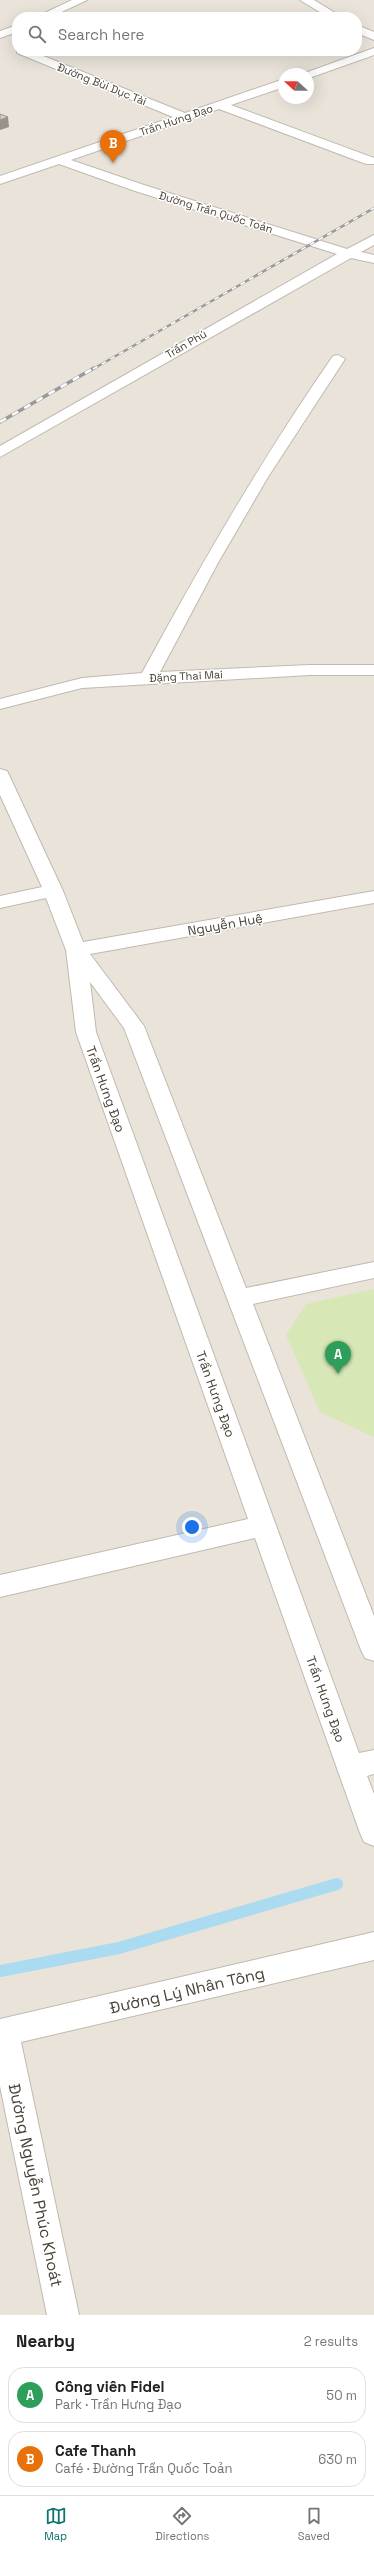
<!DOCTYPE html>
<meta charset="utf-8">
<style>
:root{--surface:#fff;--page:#f2f2f2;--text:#202124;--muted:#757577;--line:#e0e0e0;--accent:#0f766e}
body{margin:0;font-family:"Space Grotesk",sans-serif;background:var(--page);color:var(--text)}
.compass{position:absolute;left:278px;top:68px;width:36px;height:36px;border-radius:50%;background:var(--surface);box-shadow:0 4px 16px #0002;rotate:291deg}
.you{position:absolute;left:192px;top:1527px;width:14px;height:14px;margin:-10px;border:3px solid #fff;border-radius:50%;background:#1a73e8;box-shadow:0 0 0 6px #1a73e833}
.badge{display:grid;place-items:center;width:26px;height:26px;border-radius:50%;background:var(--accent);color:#fff;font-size:13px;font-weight:700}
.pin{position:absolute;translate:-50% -33px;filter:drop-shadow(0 1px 2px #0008)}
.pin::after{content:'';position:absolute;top:21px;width:14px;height:12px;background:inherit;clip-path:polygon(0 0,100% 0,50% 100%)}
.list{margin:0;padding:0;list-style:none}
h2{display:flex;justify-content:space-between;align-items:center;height:52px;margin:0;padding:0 16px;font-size:17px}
h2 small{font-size:13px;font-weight:400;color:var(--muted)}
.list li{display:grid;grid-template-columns:26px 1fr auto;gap:12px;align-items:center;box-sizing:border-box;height:56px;margin:0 8px 8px;padding:0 8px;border:1px solid var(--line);border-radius:16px}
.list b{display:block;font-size:15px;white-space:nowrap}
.list p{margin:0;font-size:13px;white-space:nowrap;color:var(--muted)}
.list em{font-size:13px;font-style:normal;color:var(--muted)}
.icon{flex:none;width:22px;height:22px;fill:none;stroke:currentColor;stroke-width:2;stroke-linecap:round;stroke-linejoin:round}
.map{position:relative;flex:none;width:374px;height:2315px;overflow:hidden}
.search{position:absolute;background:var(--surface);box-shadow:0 4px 16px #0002;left:12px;right:12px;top:12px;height:44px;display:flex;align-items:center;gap:10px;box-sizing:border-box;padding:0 14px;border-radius:16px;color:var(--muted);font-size:15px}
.sheet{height:180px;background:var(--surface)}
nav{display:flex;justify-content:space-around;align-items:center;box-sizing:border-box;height:56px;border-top:1px solid var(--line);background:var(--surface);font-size:11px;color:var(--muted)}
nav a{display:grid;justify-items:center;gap:2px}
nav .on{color:var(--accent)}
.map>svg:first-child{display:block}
</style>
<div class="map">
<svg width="374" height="2315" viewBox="0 0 374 2315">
<rect width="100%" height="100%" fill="#f6f2ec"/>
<path fill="#e9e3da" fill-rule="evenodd" d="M0,0H374V2315H0ZM17,17H357V51H17ZM284,74H308V98H284Z"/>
<path fill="#d7e8b6" d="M374,1289V1437L320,1412L286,1335L306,1304Z"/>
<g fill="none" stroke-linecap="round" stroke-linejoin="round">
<path stroke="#abdbf0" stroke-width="12" d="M0,1971L119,1948L337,1884"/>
<g stroke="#c1b9af" stroke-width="2">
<g id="minor">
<path d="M72,0H87L51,17H36Z"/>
<path d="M300,0H314L342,17H328Z"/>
<path d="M17,25V32L0,38V31Z"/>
<path d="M357,25L374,32V40L357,33Z"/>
<path d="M374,48V55L312,77L308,78V74H302Z"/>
<path d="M17,49V51H31L185,113L284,79V87L231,105L374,158V164H366L219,109L71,160L144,185L347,249L374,235V245L361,252L374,255V263L351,258L0,457V446L337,254L135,191L59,164L0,184V176L173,117L17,53Z"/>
<path d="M338,355L345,359L268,477L219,561L160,672L310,665H374V675H310L82,688L0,709V699L82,678L142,673C201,564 262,458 333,356Z"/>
<path d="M0,769L7,771L9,775L63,891L83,942L374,891V903L90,954L144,1026L246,1288L374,1262V1278L253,1304L374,1616V1661L365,1658L361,1650L124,1028L90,982L96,1032L359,1753L374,1750V1774L367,1776L374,1794V1846L364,1842L360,1833L255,1538L0,1597V1575L248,1519L76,1032L66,950L46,898L0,908V896L42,887L0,795Z"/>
<path d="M374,1932V1960L21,2042L79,2315H47L0,2086V2019Z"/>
</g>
</g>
<use href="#minor" fill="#fff" fill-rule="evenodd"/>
<g stroke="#9a9a9a" stroke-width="2.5">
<path id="rail-far1" d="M93,369L374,208"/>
</g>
<g stroke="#9a9a9a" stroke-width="3.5">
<path id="rail" d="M0,422L94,368"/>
</g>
<use href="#rail-far1" stroke="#fff" stroke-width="1.5" stroke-dasharray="5" stroke-linecap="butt"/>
<use href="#rail" stroke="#fff" stroke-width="2.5" stroke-dasharray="7" stroke-linecap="butt"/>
</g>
<path fill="#99918a" d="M8,117L9,127L0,130V120Z"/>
<path fill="#dacfc5" stroke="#99918a" d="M0,114L8,117L0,120Z"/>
<g text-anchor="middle" stroke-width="3" stroke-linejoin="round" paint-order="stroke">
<g font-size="11" fill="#4a4239" stroke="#fff">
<text transform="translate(102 84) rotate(22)" y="4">Đường Bùi Dục Tài</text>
<text transform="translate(176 120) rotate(-19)" y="4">Trần Hưng Đạo</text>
<text transform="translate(216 212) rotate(17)" y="4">Đường Trần Quốc Toản</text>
<text transform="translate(186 344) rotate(-30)" y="4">Trần Phú</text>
<text transform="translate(186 676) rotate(-3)" y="4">Đặng Thai Mai</text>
</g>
<g font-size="13" fill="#4a4239" stroke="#fff">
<text transform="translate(225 924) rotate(-10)" y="5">Nguyễn Huệ</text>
<text transform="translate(106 1089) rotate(70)" y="5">Trần Hưng Đạo</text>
<text transform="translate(216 1394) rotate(70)" y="5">Trần Hưng Đạo</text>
<text transform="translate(326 1699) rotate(70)" y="5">Trần Hưng Đạo</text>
</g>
<g font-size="16" fill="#4a4239" stroke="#fff">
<text transform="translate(187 1990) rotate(-13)" y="6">Đường Lý Nhân Tông</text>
<text transform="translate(36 2185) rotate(78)" y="6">Đường Nguyễn Phúc Khoát</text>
</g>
</g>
</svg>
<svg class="compass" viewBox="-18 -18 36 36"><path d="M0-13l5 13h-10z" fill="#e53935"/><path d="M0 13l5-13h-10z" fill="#757577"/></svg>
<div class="you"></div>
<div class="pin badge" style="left:338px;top:1374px;background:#2e9e5b">A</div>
<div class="pin badge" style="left:113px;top:163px;background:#e8710a">B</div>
<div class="search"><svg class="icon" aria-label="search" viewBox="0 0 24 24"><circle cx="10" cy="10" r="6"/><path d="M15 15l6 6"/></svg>Search here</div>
</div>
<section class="sheet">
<h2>Nearby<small>2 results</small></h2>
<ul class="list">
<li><span class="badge" style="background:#2e9e5b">A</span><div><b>Công viên Fidel</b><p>Park · Trần Hưng Đạo</p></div><em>50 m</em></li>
<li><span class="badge" style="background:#e8710a">B</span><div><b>Cafe Thanh</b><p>Café · Đường Trần Quốc Toản</p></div><em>630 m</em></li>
</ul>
</section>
<nav>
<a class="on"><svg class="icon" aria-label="map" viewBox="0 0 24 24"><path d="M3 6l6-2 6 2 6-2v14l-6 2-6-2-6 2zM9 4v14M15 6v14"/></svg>Map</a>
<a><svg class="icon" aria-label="directions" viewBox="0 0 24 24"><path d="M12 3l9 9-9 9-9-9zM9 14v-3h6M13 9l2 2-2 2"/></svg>Directions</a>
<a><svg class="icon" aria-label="saved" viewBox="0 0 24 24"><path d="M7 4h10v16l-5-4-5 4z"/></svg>Saved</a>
</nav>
